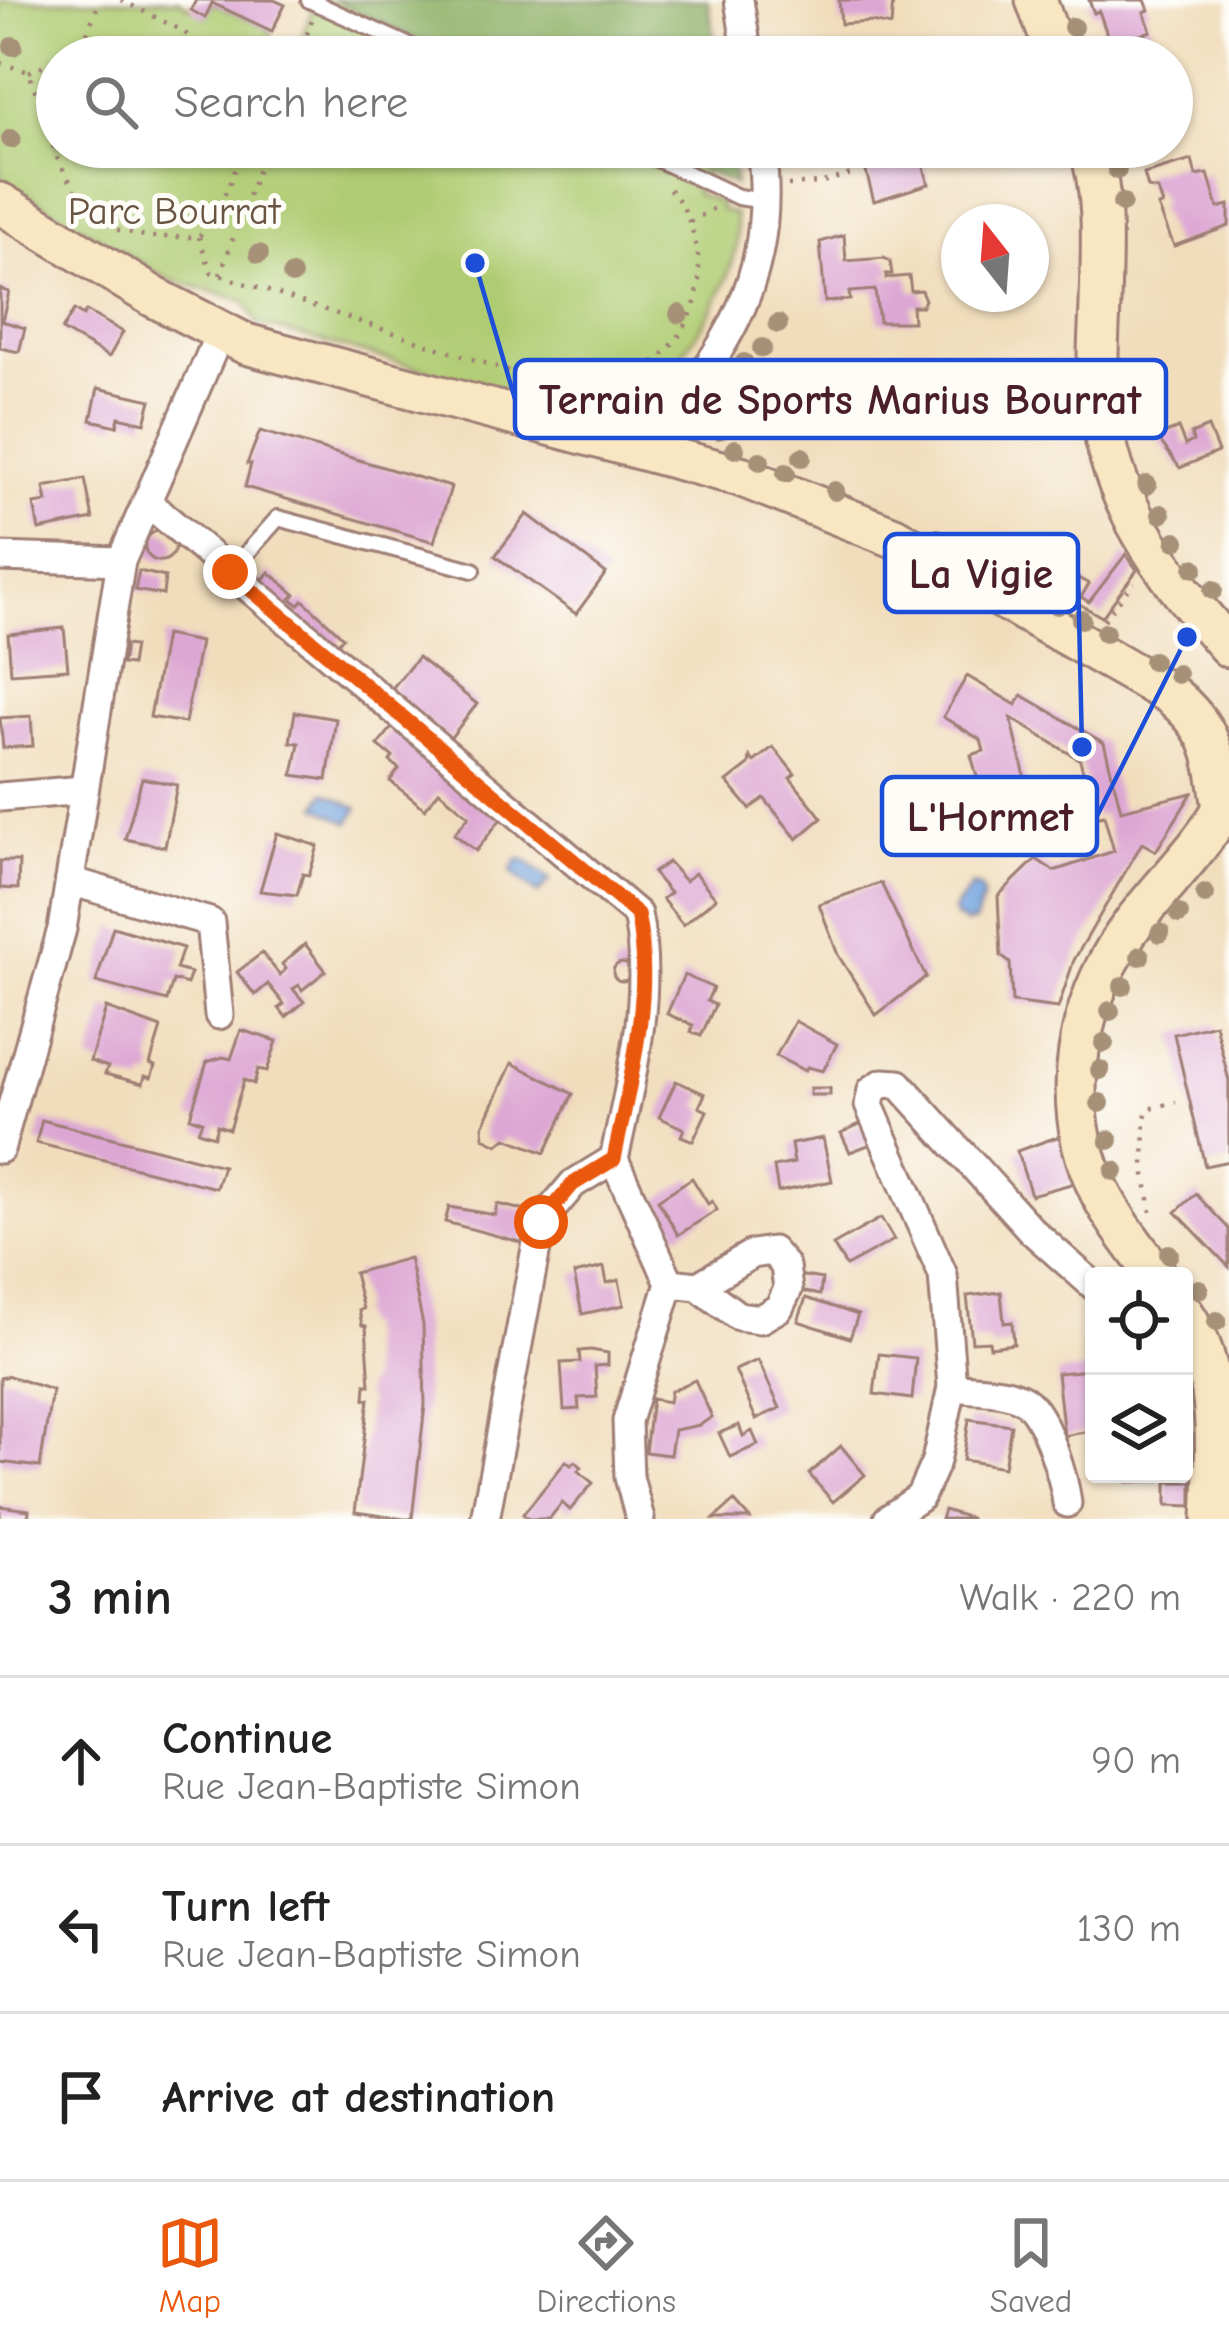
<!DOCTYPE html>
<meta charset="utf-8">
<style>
:root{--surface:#fff;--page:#f6f6f6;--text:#222;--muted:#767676;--line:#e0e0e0;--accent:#ea580c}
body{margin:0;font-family:"Comic Neue",sans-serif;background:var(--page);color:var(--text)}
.controls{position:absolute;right:36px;bottom:36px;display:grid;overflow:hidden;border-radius:12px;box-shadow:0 3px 9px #0004}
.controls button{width:108px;height:108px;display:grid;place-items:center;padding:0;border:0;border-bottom:3px solid var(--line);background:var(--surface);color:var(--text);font:60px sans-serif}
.compass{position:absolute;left:941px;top:204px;width:108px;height:108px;border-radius:50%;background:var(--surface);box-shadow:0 3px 9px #0004;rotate:343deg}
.stop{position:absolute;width:36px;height:36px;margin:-27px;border:9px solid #ea580c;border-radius:50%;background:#fff}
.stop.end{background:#ea580c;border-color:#fff;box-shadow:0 3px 12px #0008}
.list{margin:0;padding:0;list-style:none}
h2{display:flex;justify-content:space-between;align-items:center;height:156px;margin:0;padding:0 48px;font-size:51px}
h2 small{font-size:39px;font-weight:400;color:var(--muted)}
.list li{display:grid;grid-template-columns:78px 1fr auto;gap:36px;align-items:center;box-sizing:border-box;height:168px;padding:0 48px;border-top:3px solid var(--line)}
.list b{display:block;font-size:45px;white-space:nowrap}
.list p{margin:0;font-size:39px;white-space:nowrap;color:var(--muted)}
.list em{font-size:39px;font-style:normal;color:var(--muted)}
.icon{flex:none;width:66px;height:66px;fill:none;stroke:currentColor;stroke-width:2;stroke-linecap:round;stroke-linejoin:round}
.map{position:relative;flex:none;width:1229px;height:1519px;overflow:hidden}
.search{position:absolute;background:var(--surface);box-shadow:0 3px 9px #0004;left:36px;right:36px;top:36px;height:132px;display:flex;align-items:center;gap:30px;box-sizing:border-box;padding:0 42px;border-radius:66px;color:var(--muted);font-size:45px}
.sheet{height:660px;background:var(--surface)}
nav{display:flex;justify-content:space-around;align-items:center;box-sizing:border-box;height:168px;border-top:3px solid var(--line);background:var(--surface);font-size:33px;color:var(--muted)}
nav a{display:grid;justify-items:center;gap:6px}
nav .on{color:var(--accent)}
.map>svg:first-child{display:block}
</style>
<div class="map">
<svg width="1229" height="1519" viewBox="0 0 1229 1519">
<rect width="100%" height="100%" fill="#fdfcf7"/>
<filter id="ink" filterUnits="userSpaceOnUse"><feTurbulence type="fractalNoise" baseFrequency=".00833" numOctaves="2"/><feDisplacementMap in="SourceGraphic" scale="24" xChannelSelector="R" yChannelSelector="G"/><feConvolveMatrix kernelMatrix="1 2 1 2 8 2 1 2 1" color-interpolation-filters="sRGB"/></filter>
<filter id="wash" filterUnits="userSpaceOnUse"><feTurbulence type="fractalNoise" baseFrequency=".004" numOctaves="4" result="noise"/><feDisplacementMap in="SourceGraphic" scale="48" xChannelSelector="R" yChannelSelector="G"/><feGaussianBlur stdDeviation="2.7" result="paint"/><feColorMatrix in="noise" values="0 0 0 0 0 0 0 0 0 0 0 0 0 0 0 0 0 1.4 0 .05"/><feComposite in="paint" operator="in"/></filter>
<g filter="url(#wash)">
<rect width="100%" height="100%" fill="#f1ddbc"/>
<g fill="#b0cc73" stroke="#7d764f" stroke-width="3">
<path d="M0,0H179L205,17L212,3L272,31L264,50L281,57H57V147H653L705,171L695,193L721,203L720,210L735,214C735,223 738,234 737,242C730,296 666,394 613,408C594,413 575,408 557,406L257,324L245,301L168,279L0,178Z"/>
<path d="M316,0H333L457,57H295Z"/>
</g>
<g fill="#8cb065" stroke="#6b6848" stroke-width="3">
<path d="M333,0H708L717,57H457Z"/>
<path d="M653,147H730L735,185Z"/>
</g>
<g fill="#75a6e0" stroke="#606286" stroke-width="3">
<path d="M325,792L358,808L350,823L318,807Z"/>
<path d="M523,859L550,880L538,894L511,872L517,860Z"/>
<path d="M972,886L980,888L983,897L975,922L966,924L955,917L953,911Z"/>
</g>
<g id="blocks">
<g fill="#dda7d4">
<path d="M196,0H274L285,5L272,31L212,3L205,18L191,10Z"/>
<path d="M839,0H893L891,26L871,22L841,24Z"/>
<path d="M1089,0H1145L1149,10L1144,12L1151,31L1111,46L1099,11L1094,13Z"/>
<path d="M929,147L919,151L929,184L874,201L864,164L855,159L853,148Z"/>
<path d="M1192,160L1196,176L1208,174L1218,208L1229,205V226L1174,246L1158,206L1163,205L1158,190L1148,188L1144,174Z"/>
<path d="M844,235L846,261L884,258L890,261L892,274H886V278L909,276L911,291L921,290L925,300L922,306H912L913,322H879L875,290L849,292L850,300L825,302L820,242Z"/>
<path d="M0,289L9,292L2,321L25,328L19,352L0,348Z"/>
<path d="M74,310L83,316L86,311L123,332L109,357L62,330Z"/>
<path d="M98,388L151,400L145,423L119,417L117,426L91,420Z"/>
<path d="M1208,427L1218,452L1180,468L1157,437L1178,428L1185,445L1193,441L1191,434Z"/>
<path d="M260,431L451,487L434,542L245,487L251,464H247Z"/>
<path d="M85,479L93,519L39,530L34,504L47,502L44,487Z"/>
<path d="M527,514L606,573L576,614L495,556Z"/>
<circle cx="160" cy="546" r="15"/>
<path d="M997,533L1089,584L1081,597L1089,602L1126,554L1137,570L1102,617L988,551Z"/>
<path d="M139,571L165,577L163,595L135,590Z"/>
<path d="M269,572L295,594L291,599L299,605L303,600L343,637L334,648L258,586Z"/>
<path d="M64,628L68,669L11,673L8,634Z"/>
<path d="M165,635L200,642L185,723L150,717Z"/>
<path d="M125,645L134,646L131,665L122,664Z"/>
<path d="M418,657L477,704L449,740L389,692Z"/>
<path d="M967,676L1016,705L1022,695L1104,743L1121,810L1192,793L1156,851L1142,843L1074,960L1058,1008L1012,1002L1010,963L1001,956L998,896L1036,859L1054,871L1114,851L1104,815L1095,817L1080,760L1011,718L1030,798L986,809L971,755L984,751L981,740L943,717Z"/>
<path d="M295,712L336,719L327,780L293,775L299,743L290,742Z"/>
<path d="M31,716L33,746L3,748L0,718Z"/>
<path d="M394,725L504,815L476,851L454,834L469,816L439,791L425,809L390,781L399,769L390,761L393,757L378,745Z"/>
<path d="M773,747L795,774L790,778L822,818L797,839L764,798L750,809L727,782L749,765L750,757L754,762Z"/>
<path d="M142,778L177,785L165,847L125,839Z"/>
<path d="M277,833L318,846L309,875L303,874L297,895L260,891Z"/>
<path d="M0,861H19L18,889L0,888Z"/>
<path d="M668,862L685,881L695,873L716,898L683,925L662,899L670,893L653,873Z"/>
<path d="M881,883L926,977L876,1015L838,955L819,904Z"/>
<path d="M113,927L183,948L176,969L191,973L187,984L173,980L167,1001L96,982Z"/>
<path d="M305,944L326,971L302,990L299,985L293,989L304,1002L286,1017L279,1008L284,1004L268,984L255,995L237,972L262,953L280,975L286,969L282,964Z"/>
<circle cx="622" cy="972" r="9"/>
<path d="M684,975L713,988L707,1001L715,1005L701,1036L691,1032L693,1025L667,1014Z"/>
<path d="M106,1008L161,1028L150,1064L155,1066L151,1078L145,1076L143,1084L105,1074L108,1067L90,1061Z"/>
<path d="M795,1021L837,1044L823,1071L807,1067L805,1071L776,1056Z"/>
<path d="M1215,1024L1229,1081V1161L1205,1166L1174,1034Z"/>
<path d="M241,1030L277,1041L267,1071L258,1069L254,1084L244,1080L229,1129L217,1125L214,1136L198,1131L202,1121L190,1117L207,1062L223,1057L231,1059Z"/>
<path d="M512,1063L573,1094L545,1153L506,1138L498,1145L484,1138L483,1126Z"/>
<path d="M676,1081L705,1094L699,1107L707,1111L693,1141L681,1136L684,1129L659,1117Z"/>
<rect x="810" y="1088" width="20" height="7"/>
<path d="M42,1120L223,1166L216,1188L36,1143Z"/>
<path d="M864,1122L874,1143L850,1152L841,1133Z"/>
<path d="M1060,1136L1075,1183L1031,1195L1017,1151Z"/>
<path d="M823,1138L832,1181L778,1192L774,1167L794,1163L791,1144Z"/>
<path d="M692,1178L708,1204L712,1201L717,1210L678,1235L658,1200Z"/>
<path d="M1196,1194L1229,1229V1267L1176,1212Z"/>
<path d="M497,1204L532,1212L524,1243L445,1222L449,1207L495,1215Z"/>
<path d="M881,1218L894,1240L846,1266L833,1245Z"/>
<path d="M409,1258L423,1325L425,1405L412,1519H405L355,1512L369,1399H365L366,1384L370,1385L366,1326L362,1325L359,1310L363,1309L354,1273Z"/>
<path d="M604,1267L607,1283L619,1280L624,1305L582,1314L574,1274Z"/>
<path d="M798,1275L822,1279L820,1295L795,1290Z"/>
<path d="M1001,1292L1004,1323L1012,1322L1014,1344L990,1347L989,1341L972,1342L967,1296Z"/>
<path d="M806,1298L858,1315L850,1338L798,1321Z"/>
<path d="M591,1350L608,1353V1365L595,1366L597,1397L578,1398L579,1409L564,1410L561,1363L580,1362L579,1351Z"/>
<path d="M879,1354L916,1358L912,1399L874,1394Z"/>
<path d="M758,1360L780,1408L756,1419L735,1370Z"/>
<path d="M1090,1370L1094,1430L1064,1436L1057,1373Z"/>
<path d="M9,1376L52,1390L40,1467L0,1462V1378Z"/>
<path d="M695,1380L712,1417L700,1425L674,1430L670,1455L645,1452L652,1399L669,1402L671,1391Z"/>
<path d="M969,1419L1011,1425L1004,1467L963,1460Z"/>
<path d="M739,1425L743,1436L752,1431L758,1445L730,1457L719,1433Z"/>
<path d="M841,1446L865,1475L833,1502L809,1474Z"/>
<path d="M566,1461L571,1465L575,1461L582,1467L578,1471L593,1483L570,1510L562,1503L549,1519H528L523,1514Z"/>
<path d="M1126,1474H1158V1481L1127,1482Z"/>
<path d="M1167,1482H1192V1506L1167,1505Z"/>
<path d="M734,1501L750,1519H714Z"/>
<path d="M0,1506L29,1510L28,1519H0Z"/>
<path d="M944,1510L970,1518V1519H941Z"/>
</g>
</g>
</g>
<g filter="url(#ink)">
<use href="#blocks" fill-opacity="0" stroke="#9e7e74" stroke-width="3"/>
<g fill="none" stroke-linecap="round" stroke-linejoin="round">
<g stroke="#9e7e74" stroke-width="20">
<g id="lane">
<path d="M309,0L434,57"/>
<path d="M631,147L738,197L765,201"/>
<path d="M230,572L278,518L473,570"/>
</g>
</g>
<g stroke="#9e7e74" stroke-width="33">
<g id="street">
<path d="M739,0L748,57"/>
<path d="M661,453C671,415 695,386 716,354C758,289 771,224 761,147"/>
<path d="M148,503L637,914C654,994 631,1080 614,1159L573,1184L541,1222L485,1519"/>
<path d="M0,557L121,561"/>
<path d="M0,797L84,790"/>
<path d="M70,881L210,922L219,1015"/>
<path d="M0,1149L62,929L121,561L220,333"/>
<path d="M614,1159L670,1283L627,1421L629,1477L640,1519"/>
<path d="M670,1283L698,1286L738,1316L760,1319L779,1308L788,1289L785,1266L772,1251L752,1254L698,1286"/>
<path d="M952,1387C973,1390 1012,1388 1028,1403C1047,1421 1064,1478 1067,1503"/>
<path d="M888,1519L920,1497L936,1461L952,1387L943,1275L869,1105L872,1090L883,1083L899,1084L1031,1230L1094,1286"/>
</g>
</g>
<g stroke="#9e7e74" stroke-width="45">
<g id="secondary">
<path d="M1036,0L1057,57"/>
<path d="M1089,147C1106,195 1101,254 1100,304C1099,335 1096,366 1099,397C1108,502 1161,571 1229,647"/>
<path d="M0,203L154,297L246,344L740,476L894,537L1170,694C1214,730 1215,755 1223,809"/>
<path d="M1157,1276C1137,1249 1115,1222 1100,1192C1061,1114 1072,1021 1117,947C1148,897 1193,860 1223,809"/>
<path d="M1184,1314C1223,1371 1216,1452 1213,1519"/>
</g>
</g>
<g stroke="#9e7e74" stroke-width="4.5" stroke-dasharray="3 9" stroke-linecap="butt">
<path d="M121,0L183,31L211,57"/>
<path d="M60,57L87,33L100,0"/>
<path d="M299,57L312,20"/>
<path d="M0,63L29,72L57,158L76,192L114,229L149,237H199C215,210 239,180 236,147"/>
<path d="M29,72L57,59"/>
<path d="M788,185L819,183L858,172"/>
<path d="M690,222L716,207"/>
<path d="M199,237L211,272L565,390C649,391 719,324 694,237C689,218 683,202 668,188"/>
<path d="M220,275L266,147"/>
<path d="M711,417H719"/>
<path d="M1104,620L1134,582"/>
<path d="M1151,1212L1144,1168L1145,1117L1148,1109L1176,1102"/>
</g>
<use href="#lane" stroke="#fff" stroke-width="14"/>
<use href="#street" stroke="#fff" stroke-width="27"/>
<use href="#secondary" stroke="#f9e7c3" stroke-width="39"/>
</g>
<g fill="#a69178">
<circle cx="1073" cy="27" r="10"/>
<circle cx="13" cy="46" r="10"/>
<circle cx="11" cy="139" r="10"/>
<circle cx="1117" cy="170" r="10"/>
<circle cx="1122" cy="203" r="10"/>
<circle cx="259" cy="254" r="10"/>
<circle cx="292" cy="275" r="10"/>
<circle cx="679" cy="314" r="10"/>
<circle cx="778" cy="324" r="10"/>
<circle cx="762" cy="348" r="10"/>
<circle cx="744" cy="363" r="10"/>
<circle cx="719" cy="430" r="10"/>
<circle cx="1126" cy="432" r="10"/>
<circle cx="735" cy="449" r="10"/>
<circle cx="802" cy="457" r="10"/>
<circle cx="760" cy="461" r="10"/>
<circle cx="786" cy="473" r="10"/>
<circle cx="1147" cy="485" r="10"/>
<circle cx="835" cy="491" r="10"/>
<circle cx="1161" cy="514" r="10"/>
<circle cx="937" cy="538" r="10"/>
<circle cx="1176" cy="541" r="10"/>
<circle cx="1194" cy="568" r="10"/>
<circle cx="1213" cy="590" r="10"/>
<circle cx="1057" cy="605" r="10"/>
<circle cx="1081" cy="619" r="10"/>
<circle cx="1105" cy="633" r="10"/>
<circle cx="1153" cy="661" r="10"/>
<circle cx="1177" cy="674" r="10"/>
<circle cx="1205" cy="894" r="10"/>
<circle cx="1179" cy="914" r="10"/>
<circle cx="1160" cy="933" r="10"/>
<circle cx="1140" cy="956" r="10"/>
<circle cx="1123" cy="986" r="10"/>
<circle cx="1110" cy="1011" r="10"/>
<circle cx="1104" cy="1043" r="10"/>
<circle cx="1100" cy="1070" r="10"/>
<circle cx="1100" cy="1103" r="10"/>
<circle cx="1109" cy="1140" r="10"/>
<circle cx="1114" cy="1171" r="10"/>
<circle cx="1169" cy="1254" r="10"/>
<circle cx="1199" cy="1289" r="10"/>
<circle cx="1217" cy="1321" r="10"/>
</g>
</g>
<g fill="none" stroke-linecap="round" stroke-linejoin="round" filter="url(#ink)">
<path stroke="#ea580c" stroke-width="15" d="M230,572L637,914C654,994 630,1080 614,1159L573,1184L541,1222"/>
</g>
<g text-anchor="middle" stroke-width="10" stroke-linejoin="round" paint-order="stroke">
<g font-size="39" fill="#695341" stroke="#fdfcf7">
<text x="174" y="224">Parc Bourrat</text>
</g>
</g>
<path fill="none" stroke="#1d4ed8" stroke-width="4.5" d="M475 263L515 399M1082 747L1078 573M1187 637L1097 816"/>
<g fill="#1d4ed8" stroke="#fdfcf7" stroke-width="4.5">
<circle cx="475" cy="263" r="12"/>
<circle cx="1082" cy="747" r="12"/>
<circle cx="1187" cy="637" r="12"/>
</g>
<g fill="#fdfcf7" stroke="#1d4ed8" stroke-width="4.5">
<rect x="515" y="360" width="651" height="78" rx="12"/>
<rect x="885" y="534" width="193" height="78" rx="12"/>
<rect x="882" y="777" width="215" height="78" rx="12"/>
</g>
<g font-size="42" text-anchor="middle" font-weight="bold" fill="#4a1f2b">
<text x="840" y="414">Terrain de Sports Marius Bourrat</text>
<text x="981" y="588">La Vigie</text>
<text x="990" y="831">L'Hormet</text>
</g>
</svg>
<div class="controls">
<button><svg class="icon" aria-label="locate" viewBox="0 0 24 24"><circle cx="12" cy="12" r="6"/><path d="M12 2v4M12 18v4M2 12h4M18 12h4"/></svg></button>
<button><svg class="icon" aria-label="layers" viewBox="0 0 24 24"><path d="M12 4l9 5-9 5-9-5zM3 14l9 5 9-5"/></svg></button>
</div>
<svg class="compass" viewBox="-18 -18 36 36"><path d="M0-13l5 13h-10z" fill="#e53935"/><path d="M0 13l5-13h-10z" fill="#767676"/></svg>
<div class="stop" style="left:541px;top:1222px"></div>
<div class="stop end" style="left:230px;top:572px"></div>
<div class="search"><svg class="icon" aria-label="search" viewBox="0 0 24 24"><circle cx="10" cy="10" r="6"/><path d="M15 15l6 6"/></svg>Search here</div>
</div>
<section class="sheet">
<h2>3 min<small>Walk · 220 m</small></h2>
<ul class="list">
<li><svg class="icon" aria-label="ahead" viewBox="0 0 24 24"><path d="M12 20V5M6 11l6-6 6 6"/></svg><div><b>Continue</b><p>Rue Jean-Baptiste Simon</p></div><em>90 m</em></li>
<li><svg class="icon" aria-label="left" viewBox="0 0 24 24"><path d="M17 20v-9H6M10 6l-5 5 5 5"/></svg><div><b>Turn left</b><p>Rue Jean-Baptiste Simon</p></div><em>130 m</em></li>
<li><svg class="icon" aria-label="arrive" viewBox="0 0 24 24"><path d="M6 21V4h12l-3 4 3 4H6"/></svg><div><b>Arrive at destination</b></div></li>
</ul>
</section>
<nav>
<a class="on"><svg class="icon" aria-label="map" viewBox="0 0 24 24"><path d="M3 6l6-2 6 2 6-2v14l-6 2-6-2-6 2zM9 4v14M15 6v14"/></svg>Map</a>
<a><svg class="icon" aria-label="directions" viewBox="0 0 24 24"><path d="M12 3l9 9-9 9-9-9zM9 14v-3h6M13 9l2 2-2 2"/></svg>Directions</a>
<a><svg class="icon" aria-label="saved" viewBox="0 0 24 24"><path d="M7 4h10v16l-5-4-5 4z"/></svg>Saved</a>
</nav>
